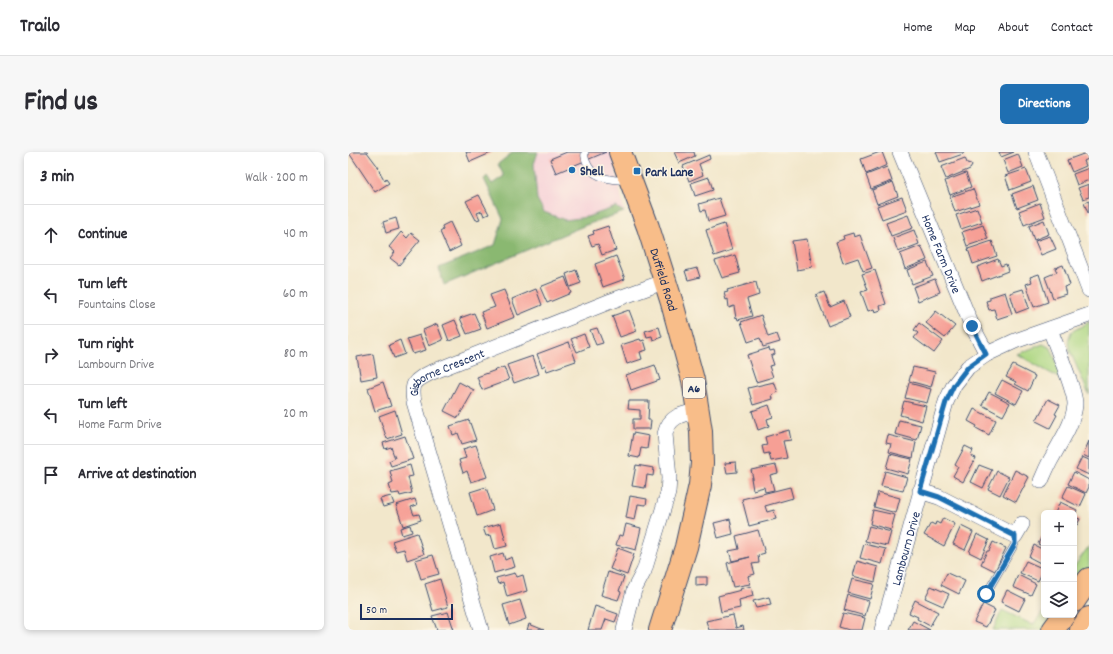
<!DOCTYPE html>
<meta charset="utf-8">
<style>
:root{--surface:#fff;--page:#f7f7f7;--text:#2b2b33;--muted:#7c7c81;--line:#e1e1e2;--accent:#1f6fb2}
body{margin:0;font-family:Dekko,sans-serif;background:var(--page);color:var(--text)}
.controls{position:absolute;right:12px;bottom:12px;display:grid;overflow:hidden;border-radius:6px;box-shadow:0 2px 6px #0003}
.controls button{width:36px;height:36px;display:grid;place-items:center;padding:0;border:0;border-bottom:1px solid var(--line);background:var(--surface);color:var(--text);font:20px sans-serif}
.scale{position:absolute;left:12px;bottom:10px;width:93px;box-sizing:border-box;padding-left:4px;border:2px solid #1b2f5e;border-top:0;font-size:11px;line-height:14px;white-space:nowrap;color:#1b2f5e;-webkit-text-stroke:3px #fcf5e5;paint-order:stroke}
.stop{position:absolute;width:12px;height:12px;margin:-9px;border:3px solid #1f6fb2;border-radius:50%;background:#fff}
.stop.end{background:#1f6fb2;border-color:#fff;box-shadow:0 1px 4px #0008}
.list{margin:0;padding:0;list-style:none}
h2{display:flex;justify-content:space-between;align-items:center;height:52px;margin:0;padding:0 16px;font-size:17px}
h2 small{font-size:13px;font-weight:400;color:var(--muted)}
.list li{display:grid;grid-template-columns:26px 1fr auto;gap:12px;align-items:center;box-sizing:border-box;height:60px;padding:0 16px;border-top:1px solid var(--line)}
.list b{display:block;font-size:15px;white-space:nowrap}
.list p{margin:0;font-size:13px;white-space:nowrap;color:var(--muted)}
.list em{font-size:13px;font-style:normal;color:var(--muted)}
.icon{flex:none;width:22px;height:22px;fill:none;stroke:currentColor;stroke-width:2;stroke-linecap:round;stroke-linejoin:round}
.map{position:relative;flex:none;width:741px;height:478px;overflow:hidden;border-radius:6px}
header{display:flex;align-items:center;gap:24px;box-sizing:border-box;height:56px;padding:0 20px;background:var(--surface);border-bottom:1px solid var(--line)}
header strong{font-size:19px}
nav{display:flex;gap:22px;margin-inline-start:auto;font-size:14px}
.intro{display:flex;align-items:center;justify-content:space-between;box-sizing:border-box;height:96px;padding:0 24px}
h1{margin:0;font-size:28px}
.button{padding:10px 18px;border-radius:6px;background:var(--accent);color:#fff;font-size:14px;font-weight:700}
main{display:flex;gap:24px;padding:0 24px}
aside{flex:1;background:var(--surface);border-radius:6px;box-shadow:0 2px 6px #0003}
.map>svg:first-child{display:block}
</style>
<header>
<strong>Trailo</strong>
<nav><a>Home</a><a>Map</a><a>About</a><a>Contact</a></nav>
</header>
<div class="intro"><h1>Find us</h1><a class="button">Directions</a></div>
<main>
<aside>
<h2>3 min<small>Walk · 200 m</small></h2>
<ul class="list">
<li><svg class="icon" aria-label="ahead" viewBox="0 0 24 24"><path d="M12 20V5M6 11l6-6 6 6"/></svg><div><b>Continue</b></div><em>40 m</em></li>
<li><svg class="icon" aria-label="left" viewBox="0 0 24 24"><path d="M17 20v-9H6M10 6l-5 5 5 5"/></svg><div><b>Turn left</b><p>Fountains Close</p></div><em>60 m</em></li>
<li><svg class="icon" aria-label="right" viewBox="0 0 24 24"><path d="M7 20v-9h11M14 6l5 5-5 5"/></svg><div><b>Turn right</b><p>Lambourn Drive</p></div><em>80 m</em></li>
<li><svg class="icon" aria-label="left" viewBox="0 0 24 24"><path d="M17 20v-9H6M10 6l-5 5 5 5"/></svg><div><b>Turn left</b><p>Home Farm Drive</p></div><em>20 m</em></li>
<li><svg class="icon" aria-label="arrive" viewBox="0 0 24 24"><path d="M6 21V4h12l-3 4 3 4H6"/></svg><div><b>Arrive at destination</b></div></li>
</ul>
</aside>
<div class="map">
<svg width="741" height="478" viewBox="0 0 741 478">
<rect width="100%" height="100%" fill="#fcf5e5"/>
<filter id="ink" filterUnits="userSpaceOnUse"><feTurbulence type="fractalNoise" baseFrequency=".025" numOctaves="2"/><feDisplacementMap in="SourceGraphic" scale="8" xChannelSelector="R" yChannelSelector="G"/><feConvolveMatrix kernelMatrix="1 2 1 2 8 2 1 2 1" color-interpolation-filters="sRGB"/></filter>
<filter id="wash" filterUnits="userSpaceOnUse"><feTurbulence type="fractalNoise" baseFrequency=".012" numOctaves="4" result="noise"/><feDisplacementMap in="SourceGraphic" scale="16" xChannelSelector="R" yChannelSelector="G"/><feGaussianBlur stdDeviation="0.9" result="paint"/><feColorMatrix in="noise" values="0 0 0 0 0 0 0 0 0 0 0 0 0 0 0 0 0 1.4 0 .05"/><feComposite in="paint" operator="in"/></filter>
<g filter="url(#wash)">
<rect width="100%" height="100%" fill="#f2e7cb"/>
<path fill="#f6cfd7" d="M180,0H262L266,9L276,60L238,73L217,74L189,57Z"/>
<g fill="#add783" stroke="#648370">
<path d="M741,170V243L722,199L720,191L723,180Z"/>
<path d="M695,192L703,196L716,229L669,202Z"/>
<path d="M741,394V418L726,440V415Z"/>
<path d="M654,458L685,473L696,458V463H709L699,478H645Z"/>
</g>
<path fill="#8ab871" stroke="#527468" d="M165,0H190L186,12L189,47L196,60L217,68L239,65L268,55L276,60L238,73L96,133L91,116L147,93L155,67L136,27L139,24L144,32L156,24L150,12Z"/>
<g id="blocks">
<g fill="#f69f95">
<path d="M2,0H19L31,16L30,17L37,29L38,27L41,31L27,40L1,1Z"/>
<path d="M118,0H145L122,10Z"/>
<path d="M219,0H258L208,21L202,7Z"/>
<path d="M326,0H346L347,4L331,11Z"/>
<path d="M532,0H534L539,13L518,22L513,7Z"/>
<path d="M588,0H616L615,2L592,10Z"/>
<path d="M651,0H666L653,5Z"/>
<path d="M738,1L740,7L736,9L738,14L724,20L719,8Z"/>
<path d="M670,2L675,15L660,21L655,8Z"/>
<path d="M361,3L362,7L351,12L355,23L341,29L335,14Z"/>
<path d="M617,6L619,11L623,12L624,14L622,17L598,27L593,15Z"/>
<path d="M539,15L544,29L523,37L518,23Z"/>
<path d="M741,16V28L729,33L725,22Z"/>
<path d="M678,17L683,30L662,38L657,24Z"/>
<path d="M618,21L623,35L602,43L597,29Z"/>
<path d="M361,25L365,38L347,44L343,31Z"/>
<path d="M545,30L550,44L529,52L524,38Z"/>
<path d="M741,32V45L735,47L730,36Z"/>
<path d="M685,34L690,48L669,56L664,42Z"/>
<path d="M625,37L631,52L607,60L602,45Z"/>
<path d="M131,43L141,62L136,64L134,59L129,61L132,67L128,68L118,49Z"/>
<path d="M554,45L559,58L534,67L529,54Z"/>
<path d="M371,46L377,64L360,69L357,58L353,59L351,52Z"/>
<path d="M741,49V61H740L736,51Z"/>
<path d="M692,51L697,65L676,73L671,59Z"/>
<path d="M629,56L634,70L613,77L608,63Z"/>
<path d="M560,63L565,76L543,84L538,71Z"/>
<path d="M48,66L51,77L38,81L35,70Z"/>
<path d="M696,68L701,82L686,88L681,74Z"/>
<path d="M102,70L113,94L101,100L92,80L95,78L94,74Z"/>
<path d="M376,72L384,98L366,104L358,78Z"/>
<path d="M635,73L640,87L619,94L614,80Z"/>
<path d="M260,74L268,98L254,103L250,92L244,94L240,84L246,82L245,79Z"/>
<path d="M566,78L571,92L550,100L545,86Z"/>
<path d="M53,80L59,86L63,81L72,88L51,113L42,106L47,100L41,95Z"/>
<path d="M505,81L506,85L512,83L524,116L515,119L510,106L495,111L488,90L496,87L495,84Z"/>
<path d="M702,84L708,97L693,103L687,89Z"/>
<path d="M459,87L464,115L449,118L444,89Z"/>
<path d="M644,89L649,104L625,112L620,97Z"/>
<path d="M573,94L579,108L557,117L552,102Z"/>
<path d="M387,103L392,121L374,126L367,109Z"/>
<path d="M268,104L277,127L255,135L247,112Z"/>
<path d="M650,107L653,114L658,112L660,119L634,129L629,115Z"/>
<path d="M579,110L585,124L564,132L559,118Z"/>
<path d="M715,113L722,133L716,135L718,142L705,146L697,125L709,120L707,116Z"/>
<path d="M349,116L352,125L340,128L337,119Z"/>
<path d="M228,118L233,131L222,135L218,122Z"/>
<path d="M527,118L538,152L532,154L533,158L527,160L526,157L520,159L513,140L520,138L514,122Z"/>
<path d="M691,122L700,150L686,155L678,132L684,130L682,125Z"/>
<path d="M217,125L223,141L199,151L192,135Z"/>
<path d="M587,127L592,140L570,149L565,135Z"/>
<path d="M408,130L411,143L399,147L404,164L390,168L389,165L388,166L386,154L381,156L380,147L378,148L376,141L380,140L379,138Z"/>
<path d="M188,137L194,153L170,163L164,147Z"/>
<path d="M675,137L681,156L668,161L662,141Z"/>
<path d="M156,138L167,165L139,176L133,160L147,155L142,143Z"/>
<path d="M476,140L482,155L496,149L502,165L480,174L468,143Z"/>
<path d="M657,140L664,162L649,167L646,157L641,158L638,149L642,148V145Z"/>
<path d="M281,158L289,179L272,185L264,164Z"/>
<path d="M588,159L607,174L597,186L578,171Z"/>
<path d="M126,161L133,177L119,182L112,166Z"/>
<path d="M413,163L420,185L429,182L432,190L415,195L412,186L400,190L393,170Z"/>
<path d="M107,168L114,184L101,189L95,173Z"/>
<path d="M571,171L595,189L586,201L566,186L570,181L566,178Z"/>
<path d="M89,172L95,188L81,194L75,178Z"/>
<path d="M311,175L314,185L305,188L304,184L299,185L297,179Z"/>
<path d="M249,176L255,191L248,193L242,178Z"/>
<path d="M236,182L241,195L229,200L223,187Z"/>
<path d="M72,183L78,198L65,202L59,187Z"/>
<path d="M292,187L293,189L296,188L299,198L292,200L294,207L279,212L273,193Z"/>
<path d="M52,188L57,202L46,206L41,193Z"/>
<path d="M221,190L228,209L199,219L197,213L194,215L189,202Z"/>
<path d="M421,196L422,199L426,198L427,202L423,204L426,213L421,214L425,225L408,230L399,203Z"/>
<path d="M25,202L29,225L13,228L9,205Z"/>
<path d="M185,204L191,222L166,231L159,213Z"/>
<path d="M307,213L312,228L283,238L278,223Z"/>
<path d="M665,213L687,224L680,239L667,232L668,230L658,225Z"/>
<path d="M156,215L161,228L134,238L129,225Z"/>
<path d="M565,215L587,220L583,235L561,229Z"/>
<path d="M654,228L675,239L668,252L647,241Z"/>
<path d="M35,230L43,254L27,259L20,236Z"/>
<path d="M111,230L126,238L110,266L96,259Z"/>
<path d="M426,230L430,240L424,243L425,247L405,253L400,236Z"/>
<path d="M561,231L583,237L579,251L557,246Z"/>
<path d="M641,240L662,251L655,264L634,253Z"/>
<path d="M700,247L712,253L707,262L709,263L702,276L688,269Z"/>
<path d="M281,249H301L300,268H303L302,277H285V267H292V258L280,257Z"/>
<path d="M556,249L578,254L574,269L552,263Z"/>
<path d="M421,253L425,265L419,267L421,274L410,278L404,259Z"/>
<path d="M626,257L648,268L641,283L628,276L629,274L620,269Z"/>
<path d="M47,258L54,282L39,287L31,264Z"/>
<path d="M121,268L128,288L114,292L110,281L105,283L102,274Z"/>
<path d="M551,268L573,273L569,288L547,282Z"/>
<path d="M441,278L443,288L435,289L439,306L423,309L421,301L416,302L414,294L419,293L417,285Z"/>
<path d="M285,281L301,284L299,297L293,296L291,306L281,304Z"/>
<path d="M540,283L568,290L565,306L541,300L543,292L538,291Z"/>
<path d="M57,284L65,307L43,314L41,309L47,306L45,301L43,295L37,297L35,291Z"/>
<path d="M741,289V306L735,303Z"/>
<path d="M128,293L139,325L123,330L119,319L115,321L111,308L118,306L115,297Z"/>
<path d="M617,294L625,298L623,304L628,306L615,330L605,324L610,315L607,313Z"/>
<path d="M542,302L564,307L560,322L538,316Z"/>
<path d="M734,305L741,308V323L728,317Z"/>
<path d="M388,310L389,320L379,321L377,311Z"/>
<path d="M62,313L65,324L60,325L64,341L52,344L51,341L44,342L41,333L45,331L42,319Z"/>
<path d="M288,313L306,316L305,324L299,323L297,336L284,334Z"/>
<path d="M428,313L430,321L422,323L426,338L417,340L416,335L405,338L403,326H405L403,318Z"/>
<path d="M631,313L644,318L635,336L623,330Z"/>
<path d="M667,318L681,325L668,350L655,343Z"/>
<path d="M537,319L559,325L555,339L533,334Z"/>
<path d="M649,319L661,325L652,343L640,337Z"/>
<path d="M726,320L741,328V335L738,341L720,332Z"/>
<path d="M720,334L738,342L732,355L714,346Z"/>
<path d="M138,335L145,358L129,364L122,340Z"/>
<path d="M442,335L445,346L417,354L419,360L426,358L428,367L401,374L394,347Z"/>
<path d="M530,340L552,346L548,361L526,355Z"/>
<path d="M43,344L46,352L35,355L32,347Z"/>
<path d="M282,344L299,347L298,353L290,352L287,368L278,366Z"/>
<path d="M67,347L69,353L63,355L66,363L71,362L73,368L55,374L48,353Z"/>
<path d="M712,350L729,358L726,365L732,367L729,373L726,371V361H707Z"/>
<path d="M525,358L547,363L543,378L522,372Z"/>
<path d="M595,366L607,372L596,394L576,383L583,371L587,373L588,370L592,372Z"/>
<path d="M382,367L385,382L370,386L366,371Z"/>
<path d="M153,371L159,394L147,397L143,383L138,384L135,376Z"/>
<path d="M278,372L293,376L288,398L268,393L271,383L275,384Z"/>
<path d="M62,373L64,380L54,383L52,376Z"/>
<path d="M521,374L543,380L539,394L517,389Z"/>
<path d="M613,374L625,380L617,398L605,392Z"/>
<path d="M410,378L417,401L410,403L411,411L404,412L407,422L400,424L402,432L385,435L379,411L402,405L384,409L381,399L391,397L388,384Z"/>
<path d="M696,380V395L690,392Z"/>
<path d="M69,381L76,402L59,408L56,397L48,399L44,389Z"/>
<path d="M629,382L641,388L633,406L621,400Z"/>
<path d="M645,390L658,396L647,419L633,412L639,399H641Z"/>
<path d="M516,392L538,397L534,412L512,406Z"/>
<path d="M686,393L696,398V413L681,405Z"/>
<path d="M270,396L286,402L279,423L262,417Z"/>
<path d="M155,401L157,408L164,405L167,415L146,421L142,405Z"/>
<path d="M85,403L91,422L73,427L67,408Z"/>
<path d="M509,409L530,415L527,430L505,424Z"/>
<path d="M678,409L696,417L690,429L672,421Z"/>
<path d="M260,420L276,425L271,439L273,440L270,448L253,443Z"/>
<path d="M167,421L169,425L175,423L179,439L159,445L155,430L150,432L148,426Z"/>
<path d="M599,421L617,429L611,442L593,433Z"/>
<path d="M670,423L688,432L683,443L665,435Z"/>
<path d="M348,425H359V433L348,434Z"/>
<path d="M92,427L100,455L85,459L77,432Z"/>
<path d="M504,427L526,432L522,447L500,441Z"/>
<path d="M403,434L405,444L391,448L392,456L373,460L370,444L393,438L392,437Z"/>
<path d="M583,434L601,442L595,454L577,446Z"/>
<path d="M659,438L677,447L671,459L653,450Z"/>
<path d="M500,443L521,449L517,464L496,458Z"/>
<path d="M421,445L423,453L408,456L405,449Z"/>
<path d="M172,448L178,467L161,473L155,453Z"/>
<path d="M567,448L590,460L582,474L569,467L570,465L561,461Z"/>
<path d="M635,452L647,458L638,475L626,470Z"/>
<path d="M247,454L270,462L267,470L258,467L254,478H240Z"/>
<path d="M100,460L106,478H89L84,464Z"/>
<path d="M495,461L517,466L514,478H501L491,475Z"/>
<path d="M385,463L388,476L395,474L396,478H361L358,469Z"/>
<path d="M565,469L582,478H560Z"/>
<path d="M181,472L196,478H179Z"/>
</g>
</g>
</g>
<g filter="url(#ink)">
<use href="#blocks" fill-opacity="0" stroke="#3b4b6e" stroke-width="1"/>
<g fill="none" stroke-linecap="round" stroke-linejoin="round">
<g stroke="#3b4b6e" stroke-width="8">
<g id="lane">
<path d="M237,0C236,4 237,6 238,9C245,28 262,27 279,29"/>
<path d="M638,442L667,392V384"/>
</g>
</g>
<g stroke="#3b4b6e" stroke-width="16">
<g id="street">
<path id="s1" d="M552,0L624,174L639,202"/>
<path d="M688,0L741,138"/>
<path d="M693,329C697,320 700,312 705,304C714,287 725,272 727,253C728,240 707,192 702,177"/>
<path d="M572,339L591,345L667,384L674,372"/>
<path id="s2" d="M133,478L66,250C63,231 66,229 82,221L263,149L318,129"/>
<path d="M276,478L286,438L296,419L320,341L321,326L317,282C321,264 334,262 350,259"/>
<path id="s3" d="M534,478L598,250L606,233L620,215L639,202L667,189L741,163"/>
</g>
</g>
<g stroke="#3b4b6e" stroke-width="24">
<g id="highway">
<path id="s4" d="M272,0L300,75L324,151L345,228L353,279L354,311L352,333L338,395L312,478"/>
<path d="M726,449L741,427"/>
<path d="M705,478L716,463"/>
<path d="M733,478L741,466"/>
</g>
</g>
<use href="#lane" stroke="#fff" stroke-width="7"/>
<use href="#street" stroke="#fff" stroke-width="15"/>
<use href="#highway" stroke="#f8bd89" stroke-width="22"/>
</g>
</g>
<g fill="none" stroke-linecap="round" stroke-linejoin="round" filter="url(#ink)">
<path stroke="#1f6fb2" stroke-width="5" d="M624,174L638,202L620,215L606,233L598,250L572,339L591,345L667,384V392L638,442"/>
</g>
<g fill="#1f6fb2" stroke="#fcf5e5" stroke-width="1.5">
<circle cx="224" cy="18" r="4"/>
<rect x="285" y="15" width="8" height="8" rx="2"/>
</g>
<g text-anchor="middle" stroke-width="3" stroke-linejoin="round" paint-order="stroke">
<rect fill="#fcf5e5" stroke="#5e6a86" stroke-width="1" x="335" y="226" width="22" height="20" rx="3"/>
<g font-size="12" font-weight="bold" fill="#1b2f5e">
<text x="346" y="240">A6</text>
</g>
<g font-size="13" font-weight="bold" fill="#1b2f5e" stroke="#fcf5e5" text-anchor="start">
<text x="232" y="23">Shell</text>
<text x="297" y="24">Park Lane</text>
</g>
<g font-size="13" fill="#1b2f5e" stroke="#fcf5e5">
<text dy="5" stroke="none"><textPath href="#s1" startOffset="110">Home Farm Drive</textPath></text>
<text dy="5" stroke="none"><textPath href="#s4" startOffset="135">Duffield Road</textPath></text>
<text dy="5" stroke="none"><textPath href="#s2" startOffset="288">Gisborne Crescent</textPath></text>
<text dy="5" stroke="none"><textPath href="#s3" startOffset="85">Lambourn Drive</textPath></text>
</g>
</g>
</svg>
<div class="controls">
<button>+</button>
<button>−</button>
<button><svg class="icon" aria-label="layers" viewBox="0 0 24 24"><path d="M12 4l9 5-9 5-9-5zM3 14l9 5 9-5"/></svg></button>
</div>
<div class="scale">50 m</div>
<div class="stop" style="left:638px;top:442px"></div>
<div class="stop end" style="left:624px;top:174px"></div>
</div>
</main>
